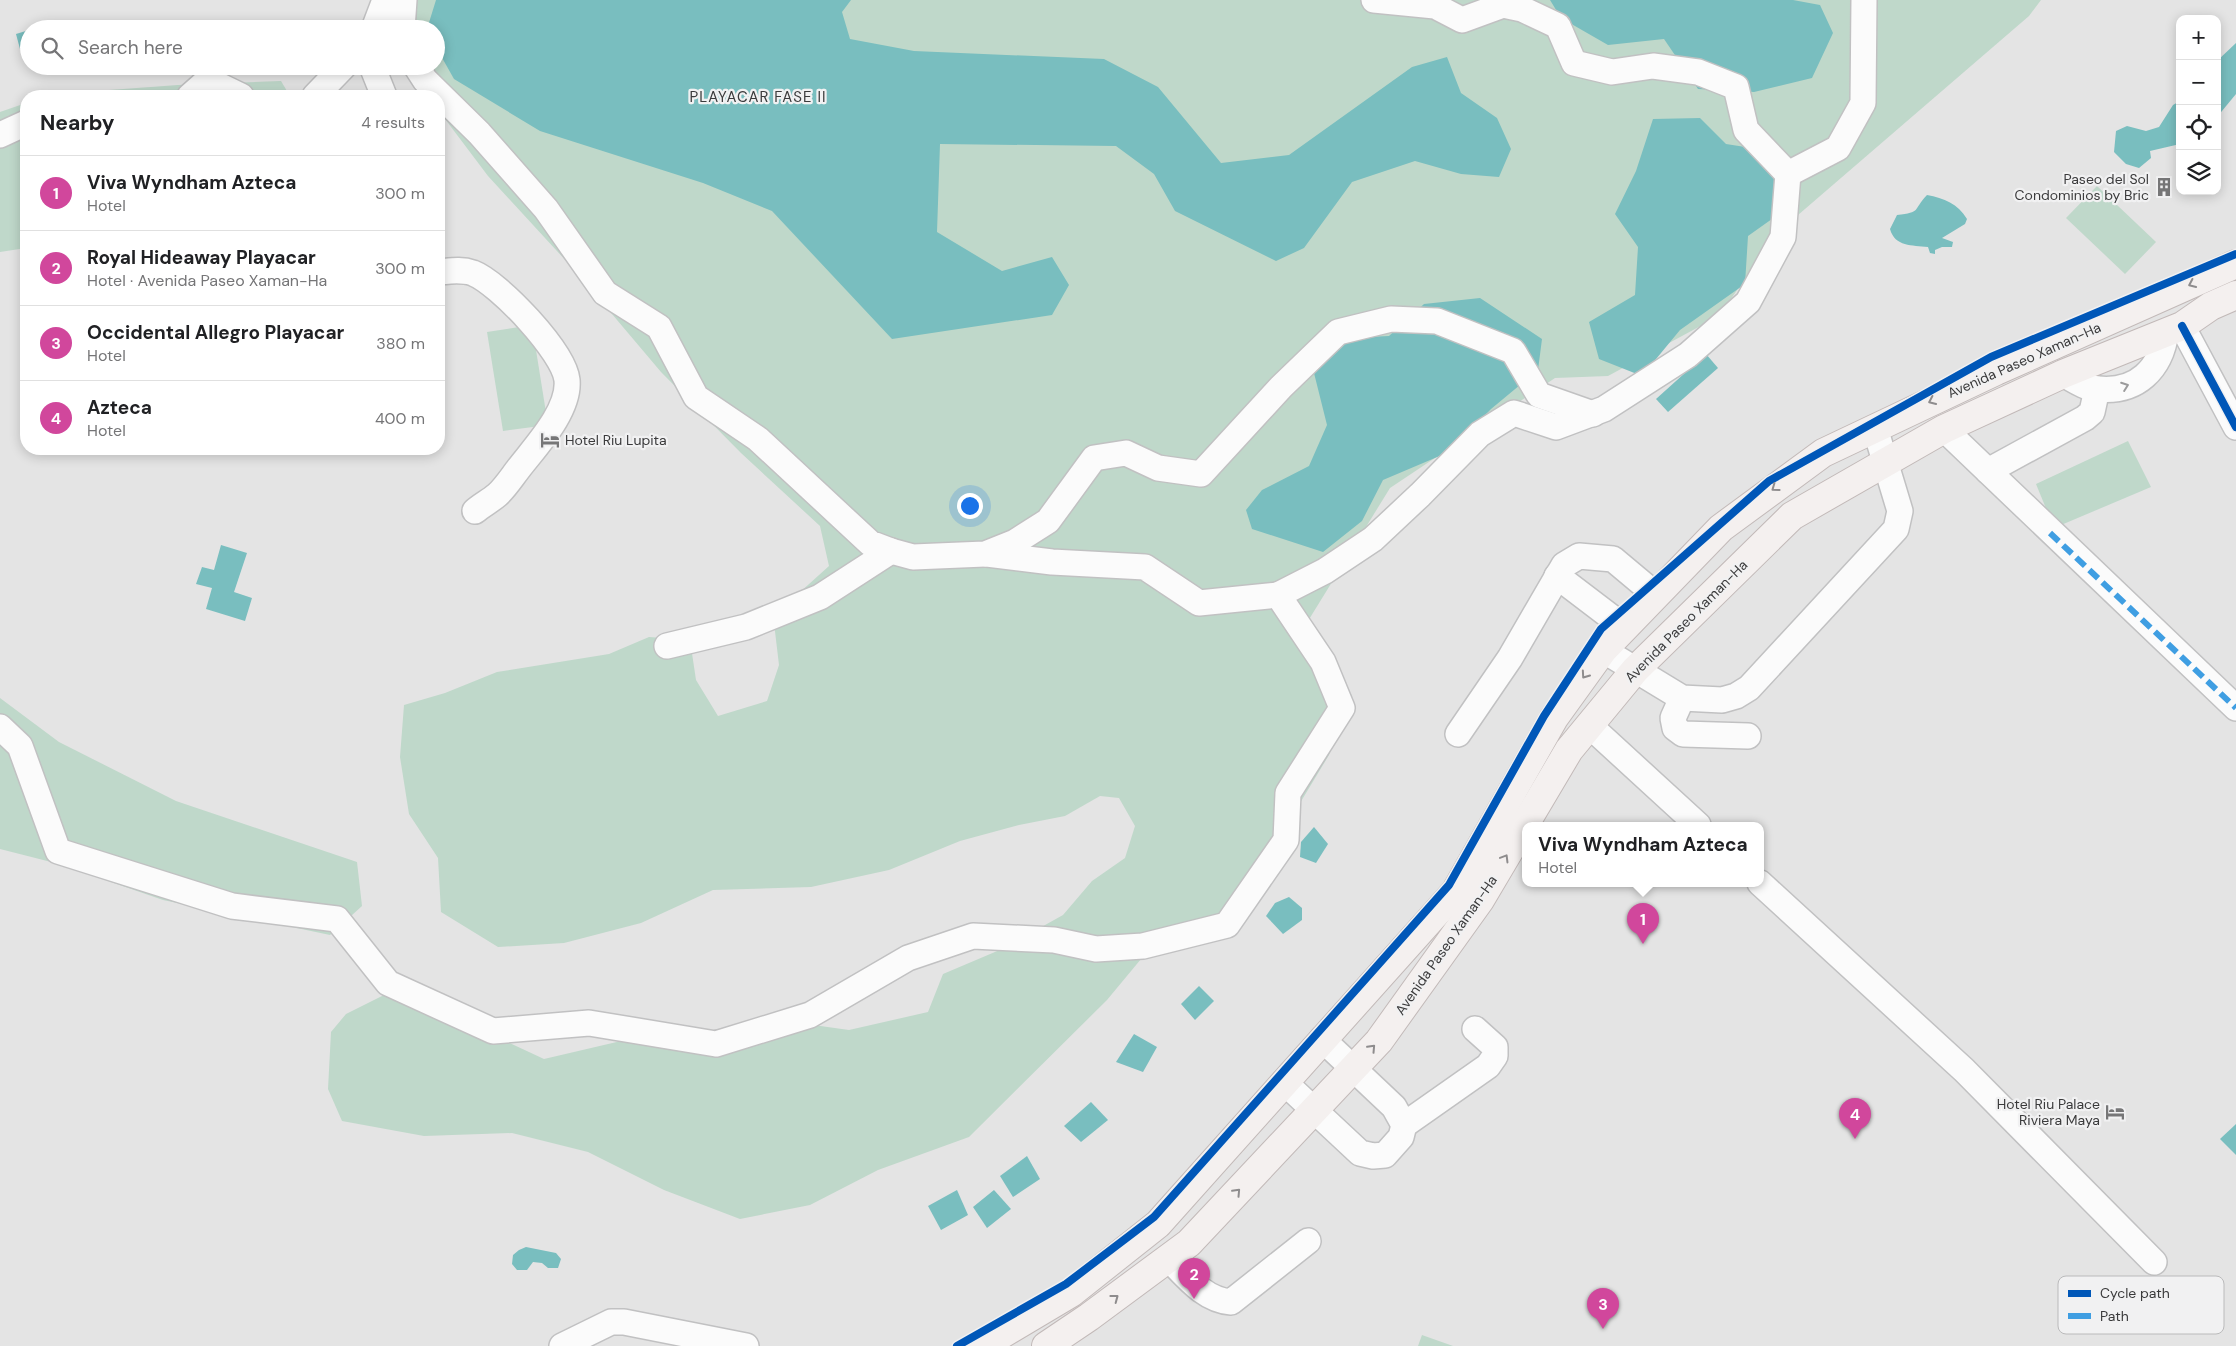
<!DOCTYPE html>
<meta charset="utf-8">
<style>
:root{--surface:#fff;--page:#f6f6f6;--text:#202124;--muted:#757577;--line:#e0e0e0;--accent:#767677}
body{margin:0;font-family:"DM Sans",sans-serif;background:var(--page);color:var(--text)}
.controls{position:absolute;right:15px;top:15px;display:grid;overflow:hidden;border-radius:10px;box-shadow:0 2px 12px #0003}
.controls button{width:45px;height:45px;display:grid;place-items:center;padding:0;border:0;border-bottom:1px solid var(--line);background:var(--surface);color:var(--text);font:25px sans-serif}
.you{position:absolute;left:969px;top:505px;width:18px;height:18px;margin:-12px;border:4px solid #fff;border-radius:50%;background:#1a73e8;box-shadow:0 0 0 8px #1a73e833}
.badge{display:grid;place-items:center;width:32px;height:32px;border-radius:50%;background:var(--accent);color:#fff;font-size:16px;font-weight:700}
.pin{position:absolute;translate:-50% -41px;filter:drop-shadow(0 1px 2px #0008)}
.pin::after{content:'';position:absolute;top:26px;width:18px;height:15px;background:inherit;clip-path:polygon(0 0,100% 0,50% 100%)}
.popup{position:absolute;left:1522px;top:822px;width:242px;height:65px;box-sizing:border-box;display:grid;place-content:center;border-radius:10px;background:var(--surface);filter:drop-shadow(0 1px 4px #0005);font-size:16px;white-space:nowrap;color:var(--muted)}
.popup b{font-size:19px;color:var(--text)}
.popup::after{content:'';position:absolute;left:50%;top:100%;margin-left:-10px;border:10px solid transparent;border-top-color:var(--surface)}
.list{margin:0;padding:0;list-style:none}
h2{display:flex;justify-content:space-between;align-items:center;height:65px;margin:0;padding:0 20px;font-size:21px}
h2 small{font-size:16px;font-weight:400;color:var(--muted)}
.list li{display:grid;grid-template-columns:32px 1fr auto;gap:15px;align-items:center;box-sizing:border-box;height:75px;padding:0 20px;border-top:1px solid var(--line)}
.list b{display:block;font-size:19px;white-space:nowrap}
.list p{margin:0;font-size:16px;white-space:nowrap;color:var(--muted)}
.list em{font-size:16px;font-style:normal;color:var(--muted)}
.icon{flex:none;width:28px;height:28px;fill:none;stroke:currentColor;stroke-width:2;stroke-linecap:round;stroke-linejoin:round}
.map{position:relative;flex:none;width:2236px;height:1346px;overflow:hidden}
.search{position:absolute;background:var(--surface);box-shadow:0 2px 12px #0003;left:20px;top:20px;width:425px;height:55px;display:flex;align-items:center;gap:12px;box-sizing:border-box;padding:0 18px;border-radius:28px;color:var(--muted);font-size:19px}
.panel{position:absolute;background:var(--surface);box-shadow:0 2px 12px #0003;left:20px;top:90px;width:425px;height:365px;border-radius:20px}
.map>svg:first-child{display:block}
</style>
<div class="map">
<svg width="2236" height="1346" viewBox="0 0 2236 1346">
<rect width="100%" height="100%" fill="#e4e4e4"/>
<g fill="#bfd8ca">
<path d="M407,0H2041L2029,16L1777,233L1719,316L1608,376L1555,378L1390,488L1308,621L1352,696L1329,755L1274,846L1214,926L1151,947L1107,1000L969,1137L878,1170L810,1205L740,1219L664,1190L588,1152L512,1133L424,1136L342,1121L328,1089L331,1032L346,1014L390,992L447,1014L544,1059L621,1041L718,1054L799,1023L849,1030L928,1012L943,974L1002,949L1063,915L1092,881L1125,858L1135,826L1119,798L1100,796L1065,816L1019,825L960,841L889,870L811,887L713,890L641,923L564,943L498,947L441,912L438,858L409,814L400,757L404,705L445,693L497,672L609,654L649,637L690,640L696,680L718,716L767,701L779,665L774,623L788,603L829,566L820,526L741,453L661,372L579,275L488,176L439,111L413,66H436V29H401Z"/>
<path d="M281,81L290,96H47L54,94L178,85Z"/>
<path d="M26,103V248L0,252V112Z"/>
<path d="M2097,186L2156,242L2125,274L2066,218Z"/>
<path d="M532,325L548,425L503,431L487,332Z"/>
<path d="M2128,441L2151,487L2054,528L2036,484Z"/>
<path d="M0,698L59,742L176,801L357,862L362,906L330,935L163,900L59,864L0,849Z"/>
<path d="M1422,1335L1453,1346H1418Z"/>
</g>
<g fill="#79bebf">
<path d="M436,0H851L842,12L850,39L914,51L1104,59L1158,87L1221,163L1289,155L1412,67L1447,57L1461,93L1497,118L1511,149L1499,177L1461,174L1415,161L1352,182L1304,248L1276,261L1175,211L1154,174L1116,146L940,144L937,232L1002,271L1052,257L1069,285L1052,315L892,339L772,211L703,183L540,131L454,79L436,47V29H427Z"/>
<path d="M1550,0H1793L1820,5L1833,33L1812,78L1754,92L1698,89L1664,39L1608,45L1561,18Z"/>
<path d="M29,30V46L20,49L16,34Z"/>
<path d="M2236,43V94L2217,117V61Z"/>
<path d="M2180,101V144L2150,151L2151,158L2139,168L2126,164L2114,152L2116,131L2127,126L2146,131L2159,127L2173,105Z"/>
<path d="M1700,118L1726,144L1758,149L1786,178L1783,211L1748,236L1745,284L1680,330L1642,376L1599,359L1589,322L1635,295L1638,247L1615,214L1636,171L1653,119Z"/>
<path d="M1927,195C1944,198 1958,204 1967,219L1965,224L1942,238L1953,242L1952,247H1942L1935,250V254L1930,253L1928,247C1912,245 1895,247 1890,229L1897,215C1922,212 1912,211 1927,195Z"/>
<path d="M1480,298L1542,339L1538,370L1491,409L1449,452L1383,480L1362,521L1323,552L1252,529L1246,510L1262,490L1309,466L1327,425L1310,357L1327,339L1389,336L1424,304Z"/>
<path d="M1706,354L1718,368L1668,412L1656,399Z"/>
<path d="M221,545L247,553L234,592L252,598L245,621L206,609L212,588L196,584L202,567L214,570Z"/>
<path d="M1314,827L1328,844L1316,863L1300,857L1301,842Z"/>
<path d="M1289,897L1302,908V920L1283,934L1266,916L1275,903Z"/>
<path d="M1199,986L1214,1001L1195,1020L1181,1004Z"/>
<path d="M1134,1034L1157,1047L1143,1072L1116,1062Z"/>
<path d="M1091,1102L1108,1120L1081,1142L1064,1126Z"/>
<path d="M2236,1124V1155L2220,1139Z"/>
<path d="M1027,1156L1040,1179L1013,1197L1000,1176Z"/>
<path d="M957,1190L968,1215L941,1230L928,1206Z"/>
<path d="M994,1190L1011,1209L987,1228L973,1207Z"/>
<path d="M526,1247L556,1253L561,1259L558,1268H548L542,1263L533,1262L527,1270H517L512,1264L513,1255L519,1250Z"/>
</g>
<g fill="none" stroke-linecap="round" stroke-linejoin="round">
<g stroke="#c1c1c2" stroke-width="28">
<g id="minor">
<path d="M374,29L385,0"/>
<path d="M402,29L404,0"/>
<path d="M372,66L384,96"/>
<path d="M416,66L425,80L479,133L546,209L605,293L659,327L696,397L758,439L870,543L891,551L913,557L985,554L1015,542L1048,521L1094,458L1126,453L1158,468L1201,474L1281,387L1338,332L1391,319L1437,321L1513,351L1539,395L1593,414"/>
<path d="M190,96L208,80L241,96"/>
<path d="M315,96L344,66"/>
<path d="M0,135L26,123"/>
<path d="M1788,174L1838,148L1863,103L1864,0"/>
<path d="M439,272C451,271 461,269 473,273C499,283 564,352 567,380C570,410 536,446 519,468C512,477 505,488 497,495C490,501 482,505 475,511"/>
<path d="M2182,326L2236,427"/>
<path d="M2063,374C2074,380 2085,388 2098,389C2137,393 2161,369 2166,332"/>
<path d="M1944,429L2236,708"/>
<path d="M1988,471L2085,418L2092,412L2097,389"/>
<path d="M987,554L1052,562L1145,567L1199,603L1278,595"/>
<path d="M1557,576L1624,627"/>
<path d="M667,646L746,627L820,597L891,551"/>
<path d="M1603,650L1682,698L1722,700L1736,696L1749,688L1896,529L1900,511L1875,428"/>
<path d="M1682,698L1673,718L1675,728L1683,734L1748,736"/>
<path d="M1590,726L1698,825"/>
<path d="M0,727L20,746L58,851L232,906L337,919L388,983L493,1031L589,1023L716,1044L810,1015L908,958L973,936L1054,940L1096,949L1143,946L1227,925L1286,840L1288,793L1342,708L1323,662L1278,595L1325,571L1373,539L1420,495L1480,434L1514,413L1556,427L1604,409L1688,355L1748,302L1783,237L1788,174L1746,130L1736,87L1698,72L1653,66L1612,72L1574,63L1558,26L1522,9L1503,5L1462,20L1435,6L1374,0"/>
<path d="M1458,734L1510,658L1564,565L1579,556L1613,559L1656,595"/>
<path d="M1760,883L1964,1070L2154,1262"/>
<path d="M1284,1082L1360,1153L1373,1156L1385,1155L1401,1137L1404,1125L1394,1107L1322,1039"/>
<path d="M1404,1125L1488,1066L1495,1056V1047L1475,1029"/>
<path d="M1168,1258C1186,1276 1204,1300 1231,1302L1308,1241"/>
<path d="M562,1346L611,1322H624L746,1346"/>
</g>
</g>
<g stroke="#c2b9b8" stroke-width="30">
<g id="major">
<path d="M982,1346L1071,1293L1158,1224L1456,891L1554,718L1603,650L1721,528L1823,453L1996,371L2236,264"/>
<path d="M1046,1346L1089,1317L1189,1243L1379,1041L1480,900L1569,750L1635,670L1792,516L1944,429L2063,374L2182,326L2211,306L2236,295"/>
</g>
</g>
<use href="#minor" stroke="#fbfbfb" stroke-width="25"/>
<use href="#major" stroke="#f4f0ef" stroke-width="28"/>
<path stroke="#3f9ee2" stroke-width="6" stroke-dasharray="12 6" stroke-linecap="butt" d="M2050,533L2236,708"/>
<g stroke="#f1f1f2" stroke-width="11">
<g id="cycleway">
<path d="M2182,326L2236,427"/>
<path d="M957,1346L1066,1284L1154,1217L1449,885L1544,716L1601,629L1769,481L1991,357L2236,254"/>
</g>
</g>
<use href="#cycleway" stroke="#0057b8" stroke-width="8"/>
</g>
<defs><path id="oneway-chevron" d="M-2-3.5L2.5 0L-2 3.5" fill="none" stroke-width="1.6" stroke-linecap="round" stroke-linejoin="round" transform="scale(1.25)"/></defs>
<g stroke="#8e8c8d">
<use href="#oneway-chevron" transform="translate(2192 284) rotate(155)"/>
<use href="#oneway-chevron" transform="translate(1932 401) rotate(155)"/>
<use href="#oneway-chevron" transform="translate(1775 488) rotate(144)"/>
<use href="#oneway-chevron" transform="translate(1585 675) rotate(125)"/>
<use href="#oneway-chevron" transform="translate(1505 858) rotate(-59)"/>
<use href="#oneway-chevron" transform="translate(1372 1048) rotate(-47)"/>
<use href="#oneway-chevron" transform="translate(1237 1192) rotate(-47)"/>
<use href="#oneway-chevron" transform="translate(1115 1298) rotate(-37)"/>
</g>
<use stroke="#9b9b9c" href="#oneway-chevron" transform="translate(2125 386) rotate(-20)"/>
<defs>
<g id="building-bare" transform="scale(1.5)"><path d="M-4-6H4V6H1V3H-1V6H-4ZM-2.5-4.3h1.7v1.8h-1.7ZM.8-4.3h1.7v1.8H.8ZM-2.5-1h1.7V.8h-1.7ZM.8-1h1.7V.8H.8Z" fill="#767677" stroke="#f1f1f2" stroke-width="2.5" paint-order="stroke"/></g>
<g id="hotel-bare" transform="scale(1.5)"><path d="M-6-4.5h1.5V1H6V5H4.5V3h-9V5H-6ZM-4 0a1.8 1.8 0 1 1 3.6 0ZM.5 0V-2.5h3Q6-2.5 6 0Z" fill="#767677" stroke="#f1f1f2" stroke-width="2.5" paint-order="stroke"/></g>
</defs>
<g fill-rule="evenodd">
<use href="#building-bare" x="2164" y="187"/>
<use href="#hotel-bare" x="550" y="440"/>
<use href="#hotel-bare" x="2115" y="1112"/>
</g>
<g text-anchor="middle" stroke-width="4.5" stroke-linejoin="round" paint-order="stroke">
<g font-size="14" fill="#3b3b3c" stroke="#f1f1f2" text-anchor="end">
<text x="2149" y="184">Paseo del Sol<tspan x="2149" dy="16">Condominios by Bric</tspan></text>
<text x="565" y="445" text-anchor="start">Hotel Riu Lupita</text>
<text x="2100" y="1109">Hotel Riu Palace<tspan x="2100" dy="16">Riviera Maya</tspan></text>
</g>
<g font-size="14" fill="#3b3b3c" stroke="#f1f1f2">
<text transform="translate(2024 360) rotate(-24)" y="5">Avenida Paseo Xaman-Ha</text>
<text transform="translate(1686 621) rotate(-45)" y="5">Avenida Paseo Xaman-Ha</text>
<text transform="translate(1446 945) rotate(-55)" y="5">Avenida Paseo Xaman-Ha</text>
</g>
<g font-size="15" letter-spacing="1" fill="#3b3b3c" stroke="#f1f1f2">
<text x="758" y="102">PLAYACAR FASE II</text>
</g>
</g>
<rect x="2058" y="1276" width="166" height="58" rx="8" fill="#f1f1f2" stroke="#bababb" stroke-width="1"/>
<rect x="2068" y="1290" width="23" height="7" fill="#0057b8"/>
<rect x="2068" y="1313" width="23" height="6" fill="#3f9ee2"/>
<g font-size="14" fill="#3b3b3c">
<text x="2100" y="1298">Cycle path</text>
<text x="2100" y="1321">Path</text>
</g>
</svg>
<div class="controls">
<button>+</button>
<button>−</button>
<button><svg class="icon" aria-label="locate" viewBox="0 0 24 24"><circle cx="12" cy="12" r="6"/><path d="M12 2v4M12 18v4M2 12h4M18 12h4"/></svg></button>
<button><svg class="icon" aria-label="layers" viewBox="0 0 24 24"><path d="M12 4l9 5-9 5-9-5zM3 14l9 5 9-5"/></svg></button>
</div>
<div class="you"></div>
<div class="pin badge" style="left:1643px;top:944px;background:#d1479c">1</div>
<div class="popup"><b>Viva Wyndham Azteca</b>Hotel</div>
<div class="pin badge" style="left:1194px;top:1299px;background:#d1479c">2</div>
<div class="pin badge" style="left:1603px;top:1329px;background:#d1479c">3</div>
<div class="pin badge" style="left:1855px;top:1139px;background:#d1479c">4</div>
<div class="search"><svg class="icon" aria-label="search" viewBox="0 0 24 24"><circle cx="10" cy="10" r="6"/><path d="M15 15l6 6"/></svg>Search here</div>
<section class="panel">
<h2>Nearby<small>4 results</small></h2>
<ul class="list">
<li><span class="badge" style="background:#d1479c">1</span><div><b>Viva Wyndham Azteca</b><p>Hotel</p></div><em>300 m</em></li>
<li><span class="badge" style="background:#d1479c">2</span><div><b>Royal Hideaway Playacar</b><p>Hotel · Avenida Paseo Xaman-Ha</p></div><em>300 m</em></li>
<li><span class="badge" style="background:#d1479c">3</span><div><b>Occidental Allegro Playacar</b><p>Hotel</p></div><em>380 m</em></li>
<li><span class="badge" style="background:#d1479c">4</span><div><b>Azteca</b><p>Hotel</p></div><em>400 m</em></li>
</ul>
</section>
</div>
